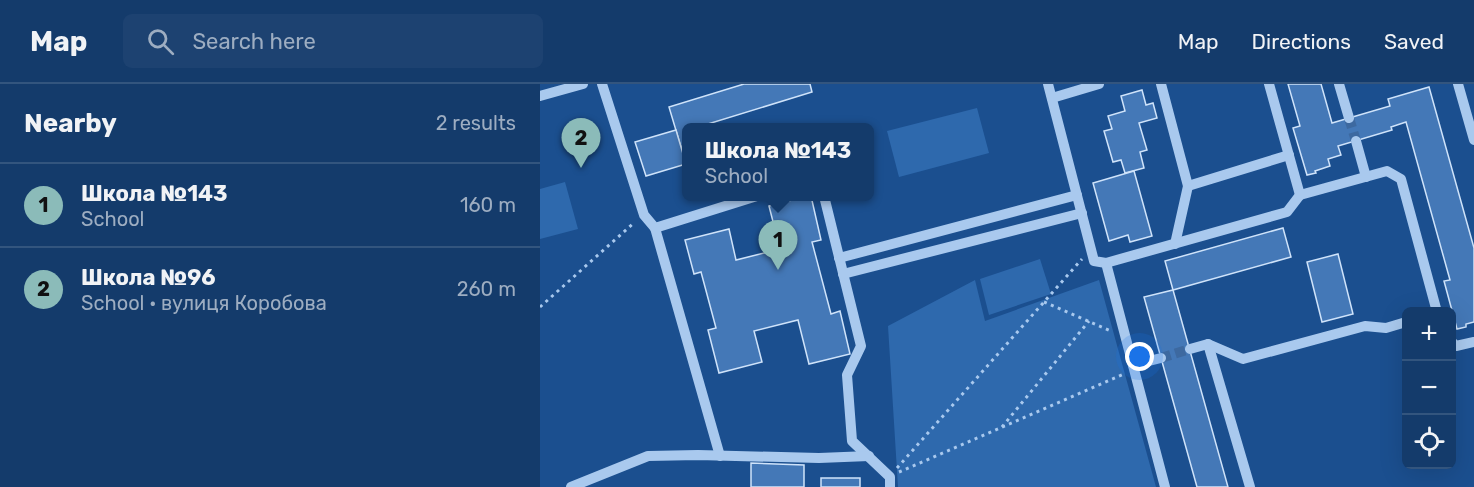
<!DOCTYPE html>
<meta charset="utf-8">
<style>
:root{--surface:#143b6b;--page:#1d4271;--text:#f1f3f6;--muted:#9dadc1;--line:#33557e;--accent:#8bbbb9}
body{margin:0;font-family:Rubik,sans-serif;background:var(--page);color:var(--text)}
.controls{position:absolute;right:18px;bottom:18px;display:grid;overflow:hidden;border-radius:9px;box-shadow:0 6px 24px #0002}
.controls button{width:54px;height:54px;display:grid;place-items:center;padding:0;border:0;border-bottom:2px solid var(--line);background:var(--surface);color:var(--text);font:30px sans-serif}
.you{position:absolute;left:600px;top:273px;width:21px;height:21px;margin:-15px;border:4px solid #fff;border-radius:50%;background:#1a73e8;box-shadow:0 0 0 9px #1a73e833}
.badge{display:grid;place-items:center;width:39px;height:39px;border-radius:50%;background:var(--accent);color:#111;font-size:20px;font-weight:700}
.pin{position:absolute;translate:-50% -50px;filter:drop-shadow(0 2px 3px #0008)}
.pin::after{content:'';position:absolute;top:32px;width:21px;height:18px;background:inherit;clip-path:polygon(0 0,100% 0,50% 100%)}
.popup{position:absolute;left:142px;top:39px;width:192px;height:78px;box-sizing:border-box;display:grid;place-content:center;border-radius:9px;background:var(--surface);filter:drop-shadow(0 2px 4px #0005);font-size:20px;white-space:nowrap;color:var(--muted)}
.popup b{font-size:22px;color:var(--text)}
.popup::after{content:'';position:absolute;left:50%;top:100%;margin-left:-12px;border:12px solid transparent;border-top-color:var(--surface)}
.list{margin:0;padding:0;list-style:none}
h2{display:flex;justify-content:space-between;align-items:center;height:78px;margin:0;padding:0 24px;font-size:26px}
h2 small{font-size:20px;font-weight:400;color:var(--muted)}
.list li{display:grid;grid-template-columns:39px 1fr auto;gap:18px;align-items:center;box-sizing:border-box;height:84px;padding:0 24px;border-top:2px solid var(--line)}
.list b{display:block;font-size:22px;white-space:nowrap}
.list p{margin:0;font-size:20px;white-space:nowrap;color:var(--muted)}
.list em{font-size:20px;font-style:normal;color:var(--muted)}
.icon{flex:none;width:33px;height:33px;fill:none;stroke:currentColor;stroke-width:2;stroke-linecap:round;stroke-linejoin:round}
.map{position:relative;flex:none;width:934px;height:403px;overflow:hidden}
header{display:flex;align-items:center;gap:36px;box-sizing:border-box;height:84px;padding:0 30px;background:var(--surface);border-bottom:2px solid var(--line)}
header strong{font-size:28px}
nav{display:flex;gap:33px;margin-inline-start:auto;font-size:21px}
.search{width:420px;height:54px;background:var(--page);display:flex;align-items:center;gap:15px;box-sizing:border-box;padding:0 21px;border-radius:9px;color:var(--muted);font-size:22px}
main{display:flex}
aside{flex:1;background:var(--surface)}
.map>svg:first-child{display:block}
</style>
<header>
<strong>Map</strong>
<div class="search"><svg class="icon" aria-label="search" viewBox="0 0 24 24"><circle cx="10" cy="10" r="6"/><path d="M15 15l6 6"/></svg>Search here</div>
<nav><a>Map</a><a>Directions</a><a>Saved</a></nav>
</header>
<main>
<aside>
<h2>Nearby<small>2 results</small></h2>
<ul class="list">
<li><span class="badge">1</span><div><b>Школа №143</b><p>School</p></div><em>160 m</em></li>
<li><span class="badge">2</span><div><b>Школа №96</b><p>School · вулиця Коробова</p></div><em>260 m</em></li>
</ul>
</aside>
<div class="map">
<svg width="934" height="403" viewBox="0 0 934 403">
<rect width="100%" height="100%" fill="#1b4f8f"/>
<g fill="#2e69ad">
<path d="M437,24L449,69L359,93L347,47Z"/>
<path d="M25,98L38,145L0,155V105Z"/>
<path d="M500,175L511,210L449,231L440,195Z"/>
<path d="M435,196L445,237L559,196L616,403H358L348,242Z"/>
</g>
<g fill="#4478b7" stroke="#cfe3fa" stroke-width="1.5">
<path d="M204,0H270L272,8L155,44H146V80L129,23Z"/>
<path d="M748,0H781L792,39L850,22L848,15L889,3L934,164V238L926,240V243L917,245L904,197L910,196L866,38L851,43L852,46L798,62L801,71L788,75L790,82L775,87L776,89L767,91L753,44L760,42Z"/>
<path d="M602,6L606,21L613,19L617,34L599,39L607,66L600,68L604,84L585,89L581,76L573,78L564,47L572,45L568,32L585,27L581,12Z"/>
<path d="M136,46L146,80L106,92L95,58Z"/>
<path d="M594,87L612,152L590,158L588,151L569,157L553,99Z"/>
<path d="M267,112H271L281,156L272,158L291,230L300,227L310,270L269,280L258,236L214,247L222,278L179,289L168,246L176,244L161,188L154,190L145,156L189,145L196,176L240,165L229,122Z"/>
<path d="M743,144L751,173L633,206L625,177Z"/>
<path d="M798,170L813,230L782,238L767,178Z"/>
<path d="M633,206L688,403H657L604,213Z"/>
<path d="M211,379L264,381V403H211Z"/>
<rect x="281" y="394" width="39" height="9"/>
</g>
<g fill="none" stroke-linecap="round" stroke-linejoin="round">
<g stroke="#3d69a0" stroke-width="10" stroke-dasharray="10 5" stroke-linecap="butt">
<path d="M809,34L816,57"/>
<path d="M621,274L650,265"/>
</g>
<g stroke="#a9c9ee" stroke-width="3" stroke-dasharray="3 4.5" stroke-linecap="butt">
<path d="M504,218L571,247"/>
<path d="M0,223L95,138"/>
<path d="M462,343L549,237"/>
<path d="M357,384L542,175"/>
<path d="M359,388L584,290"/>
</g>
<g stroke="#a9c9ee" stroke-width="10">
<path d="M62,0L104,131L115,144L217,112"/>
<path d="M508,0L554,177L566,179L625,403"/>
<path d="M621,0L648,102L635,160"/>
<path d="M729,0L760,111L847,87L861,95L897,228"/>
<path d="M799,0L809,34"/>
<path d="M918,0L934,56"/>
<path d="M0,12L43,0"/>
<path d="M512,14L559,0"/>
<path d="M816,57L826,93"/>
<path d="M648,102L749,71"/>
<path d="M284,112L321,262L307,291L312,357L350,393V403"/>
<path d="M115,144L180,372"/>
<path d="M299,174L537,111"/>
<path d="M566,179L747,128L760,111"/>
<path d="M303,190L542,129"/>
<path d="M912,258L916,262L934,258"/>
<path d="M668,260L710,403"/>
<path d="M650,265L668,260L703,275L825,242L846,244L866,238"/>
<path d="M593,281L621,274"/>
<path d="M31,403L108,372L158,371L279,374L329,372"/>
</g>
</g>
</svg>
<div class="controls">
<button>+</button>
<button>−</button>
<button><svg class="icon" aria-label="locate" viewBox="0 0 24 24"><circle cx="12" cy="12" r="6"/><path d="M12 2v4M12 18v4M2 12h4M18 12h4"/></svg></button>
</div>
<div class="you"></div>
<div class="pin badge" style="left:238px;top:186px">1</div>
<div class="popup"><b>Школа №143</b>School</div>
<div class="pin badge" style="left:41px;top:84px">2</div>
</div>
</main>
